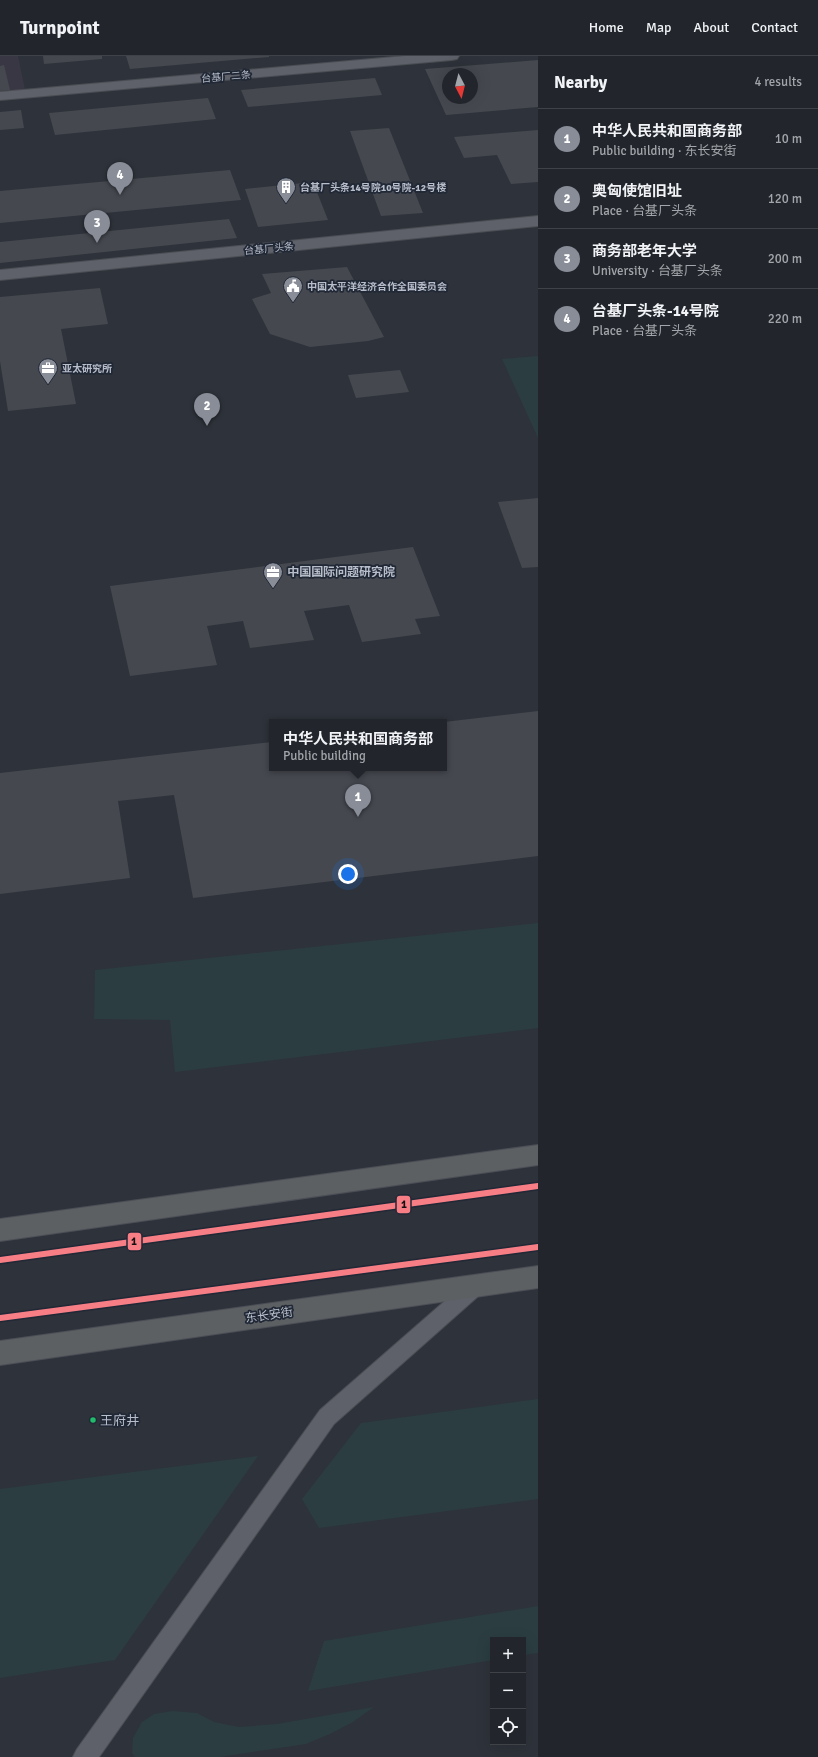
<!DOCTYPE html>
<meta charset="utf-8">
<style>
:root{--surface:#22262c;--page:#2a2e34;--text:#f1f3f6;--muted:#a2a5a9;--line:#3f4348;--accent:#888d98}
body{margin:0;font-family:Signika,"Noto Sans SC",sans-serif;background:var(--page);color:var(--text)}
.controls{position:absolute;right:12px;bottom:12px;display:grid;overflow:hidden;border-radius:0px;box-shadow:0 4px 16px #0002}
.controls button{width:36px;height:36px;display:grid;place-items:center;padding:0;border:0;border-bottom:1px solid var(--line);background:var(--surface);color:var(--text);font:20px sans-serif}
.compass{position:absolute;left:442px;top:12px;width:36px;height:36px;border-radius:50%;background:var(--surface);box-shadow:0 4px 16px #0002;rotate:173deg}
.you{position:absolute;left:348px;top:818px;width:14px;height:14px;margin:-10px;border:3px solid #fff;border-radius:50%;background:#1a73e8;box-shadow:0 0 0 6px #1a73e833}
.badge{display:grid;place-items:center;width:26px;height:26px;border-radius:50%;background:var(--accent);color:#fff;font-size:13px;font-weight:700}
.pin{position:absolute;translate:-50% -33px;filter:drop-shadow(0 1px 2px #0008)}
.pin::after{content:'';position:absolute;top:21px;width:14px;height:12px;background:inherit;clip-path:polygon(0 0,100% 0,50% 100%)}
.popup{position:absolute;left:269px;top:663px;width:178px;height:52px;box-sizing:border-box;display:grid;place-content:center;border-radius:0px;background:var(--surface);filter:drop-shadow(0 1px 3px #0005);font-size:13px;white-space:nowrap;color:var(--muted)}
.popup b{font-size:15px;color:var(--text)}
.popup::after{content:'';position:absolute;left:50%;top:100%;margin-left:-8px;border:8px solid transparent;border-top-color:var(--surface)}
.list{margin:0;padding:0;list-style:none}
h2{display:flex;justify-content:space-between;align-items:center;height:52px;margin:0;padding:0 16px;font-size:17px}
h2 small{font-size:13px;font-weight:400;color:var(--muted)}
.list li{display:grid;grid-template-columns:26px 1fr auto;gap:12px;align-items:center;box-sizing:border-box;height:60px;padding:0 16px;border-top:1px solid var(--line)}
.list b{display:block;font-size:15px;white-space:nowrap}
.list p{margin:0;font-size:13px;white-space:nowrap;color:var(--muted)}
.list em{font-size:13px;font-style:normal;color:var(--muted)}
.icon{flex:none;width:22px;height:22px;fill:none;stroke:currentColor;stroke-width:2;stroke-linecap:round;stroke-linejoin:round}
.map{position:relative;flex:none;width:538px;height:1701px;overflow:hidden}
header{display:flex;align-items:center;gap:24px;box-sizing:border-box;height:56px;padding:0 20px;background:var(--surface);border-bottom:1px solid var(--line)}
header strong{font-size:19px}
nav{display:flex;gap:22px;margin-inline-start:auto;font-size:14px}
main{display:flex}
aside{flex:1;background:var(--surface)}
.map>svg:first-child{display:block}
</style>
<header>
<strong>Turnpoint</strong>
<nav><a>Home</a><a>Map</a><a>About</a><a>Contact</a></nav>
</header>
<main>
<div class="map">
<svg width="538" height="1701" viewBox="0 0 538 1701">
<rect width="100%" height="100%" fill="#2e323a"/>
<path fill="#393744" d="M0,0H18L25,34L0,36Z"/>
<g fill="#2b3d41">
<path d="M538,300V382L502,303Z"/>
<path d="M538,867V972L175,1016L170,964L94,963L95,914Z"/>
<path d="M538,1343V1443L319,1472L302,1443L361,1367Z"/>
<path d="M258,1400L115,1604L0,1622V1433Z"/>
<path d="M538,1550V1597L523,1599V1584H493V1604L308,1635L324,1585Z"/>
<path d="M374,1651L353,1666L330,1678L306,1688L220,1701H135L132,1697L133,1682L142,1666L154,1658L172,1655L197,1657L214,1666L239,1671L277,1668Z"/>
</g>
<g fill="#45484f" fill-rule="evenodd">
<path d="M43,0H102V3L44,8Z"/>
<path d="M126,0H269V1L130,13Z"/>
<path d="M538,4V51L446,59L425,13ZM448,18H472V42H448Z"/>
<path d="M4,9L10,34L0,35V10Z"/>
<path d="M375,22L382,39L248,51L241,34Z"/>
<path d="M208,42L216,63L55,79L49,57Z"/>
<path d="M21,54L24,72L0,74V56Z"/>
<path d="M389,72L423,157L381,160L350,75Z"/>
<path d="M538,74V126L511,128L497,99L464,102L454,81Z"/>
<path d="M230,114L241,144L0,167V135Z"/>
<path d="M313,126L328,164L258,171L245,133Z"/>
<path d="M229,163L237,182L0,207V186Z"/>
<path d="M347,211L384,281L368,285L310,291L270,278L252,243L271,237L262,218Z"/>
<path d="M100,232L108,268L61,273L76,348L8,355L0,305V241Z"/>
<path d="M400,314L409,336L356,342L348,319Z"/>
<path d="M538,442V511L522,512L498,446Z"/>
<path d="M413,491L440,560L415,563L421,578L362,586L349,549L304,555L314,584L250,592L243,565L207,570L217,609L130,620L110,530Z"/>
<path d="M538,655V800L193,842L174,739L118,745L130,822L0,838V717L272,686V712H444V666Z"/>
</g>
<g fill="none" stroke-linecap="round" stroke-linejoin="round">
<g stroke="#4a4d53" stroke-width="2">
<path id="lane" d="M477,1220L484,1223L487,1229L484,1235L334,1368L99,1701H73L77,1693L320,1354L470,1223Z"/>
</g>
<g stroke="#4a4d53" stroke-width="2">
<g id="street">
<path d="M405,0H459L457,3L452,4L0,44V36Z"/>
<path d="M538,160V170L0,224V214Z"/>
</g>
</g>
<g stroke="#4b4e56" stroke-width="2">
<g id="highway">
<path d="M538,1089V1109L0,1185V1163Z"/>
<path d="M538,1210V1232L0,1309V1285Z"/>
</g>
</g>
<use href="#lane" fill="#5e6169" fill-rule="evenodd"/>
<use href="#street" fill="#5e6169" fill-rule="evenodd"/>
<use href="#highway" fill="#5d6062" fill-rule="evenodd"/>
<g stroke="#212836" stroke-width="9">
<g id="metro-1">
<path d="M0,1204L538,1130"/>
<path d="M0,1262L538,1191"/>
</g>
</g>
<use href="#metro-1" stroke="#f87e86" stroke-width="6"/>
</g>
<defs>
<g id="building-pin" transform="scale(1)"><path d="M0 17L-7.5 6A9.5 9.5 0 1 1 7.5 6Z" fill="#888d98" stroke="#212836"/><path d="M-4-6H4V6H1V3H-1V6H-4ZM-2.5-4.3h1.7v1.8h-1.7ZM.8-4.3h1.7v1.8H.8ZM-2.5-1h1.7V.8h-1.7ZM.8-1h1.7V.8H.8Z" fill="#fff"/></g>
<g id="civic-pin" transform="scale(1)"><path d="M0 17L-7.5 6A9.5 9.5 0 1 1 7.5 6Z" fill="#888d98" stroke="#212836"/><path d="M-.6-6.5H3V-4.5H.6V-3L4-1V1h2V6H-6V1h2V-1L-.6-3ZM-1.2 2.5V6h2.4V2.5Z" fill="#fff"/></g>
<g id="office-pin" transform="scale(1)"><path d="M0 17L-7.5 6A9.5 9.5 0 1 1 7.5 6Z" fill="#888d98" stroke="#212836"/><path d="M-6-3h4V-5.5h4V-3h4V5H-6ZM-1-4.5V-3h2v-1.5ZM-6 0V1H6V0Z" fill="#fff"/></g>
</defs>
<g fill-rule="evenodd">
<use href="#building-pin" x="286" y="131"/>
<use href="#civic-pin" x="293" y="230"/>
<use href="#office-pin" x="48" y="312"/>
<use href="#office-pin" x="273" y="516"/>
</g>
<circle fill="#20bc6c" stroke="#212836" stroke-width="1.5" cx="93" cy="1364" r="3.5"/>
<g text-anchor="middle" stroke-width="3.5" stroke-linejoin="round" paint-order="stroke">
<g font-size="10" fill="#b9becb" stroke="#212836">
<text transform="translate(226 20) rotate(-5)" y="4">台基厂二条</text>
<text transform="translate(269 192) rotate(-6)" y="4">台基厂头条</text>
</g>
<g font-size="10" font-weight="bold" fill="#b9becb" stroke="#212836" text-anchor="start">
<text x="300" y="135">台基厂头条14号院10号院-12号楼</text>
<text x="307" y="234">中国太平洋经济合作全国委员会</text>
<text x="62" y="316">亚太研究所</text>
</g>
<g font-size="12" font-weight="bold" fill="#b9becb" stroke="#212836" text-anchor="start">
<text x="287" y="520">中国国际问题研究院</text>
</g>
<g font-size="12" fill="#b9becb" stroke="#212836">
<text transform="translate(269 1259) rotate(-8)" y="4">东长安街</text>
</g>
<g font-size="13" fill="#b9becb" stroke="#212836" text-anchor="start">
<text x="100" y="1369">王府井</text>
</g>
</g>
<g stroke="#212836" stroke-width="1.5">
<rect x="396" y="1139" width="15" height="19" rx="4" fill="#f87e86"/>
<rect x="127" y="1176" width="15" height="19" rx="4" fill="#f87e86"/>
</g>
<g font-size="11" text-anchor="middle" font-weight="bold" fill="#111">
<text x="404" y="1152">1</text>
<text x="134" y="1189">1</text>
</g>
</svg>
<div class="controls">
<button>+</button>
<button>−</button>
<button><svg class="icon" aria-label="locate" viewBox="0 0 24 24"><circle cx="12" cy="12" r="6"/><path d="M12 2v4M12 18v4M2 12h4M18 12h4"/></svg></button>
</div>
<svg class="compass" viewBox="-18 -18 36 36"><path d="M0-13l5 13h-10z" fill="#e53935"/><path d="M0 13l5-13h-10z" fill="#a2a5a9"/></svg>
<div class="you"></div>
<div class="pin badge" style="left:358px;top:761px">1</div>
<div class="popup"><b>中华人民共和国商务部</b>Public building</div>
<div class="pin badge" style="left:207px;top:370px">2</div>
<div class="pin badge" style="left:97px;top:187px">3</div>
<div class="pin badge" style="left:120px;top:139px">4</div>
</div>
<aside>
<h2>Nearby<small>4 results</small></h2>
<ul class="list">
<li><span class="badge">1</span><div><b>中华人民共和国商务部</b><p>Public building · 东长安街</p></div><em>10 m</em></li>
<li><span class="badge">2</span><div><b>奥匈使馆旧址</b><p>Place · 台基厂头条</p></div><em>120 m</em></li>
<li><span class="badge">3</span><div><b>商务部老年大学</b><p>University · 台基厂头条</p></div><em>200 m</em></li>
<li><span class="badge">4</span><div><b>台基厂头条-14号院</b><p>Place · 台基厂头条</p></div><em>220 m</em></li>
</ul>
</aside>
</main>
